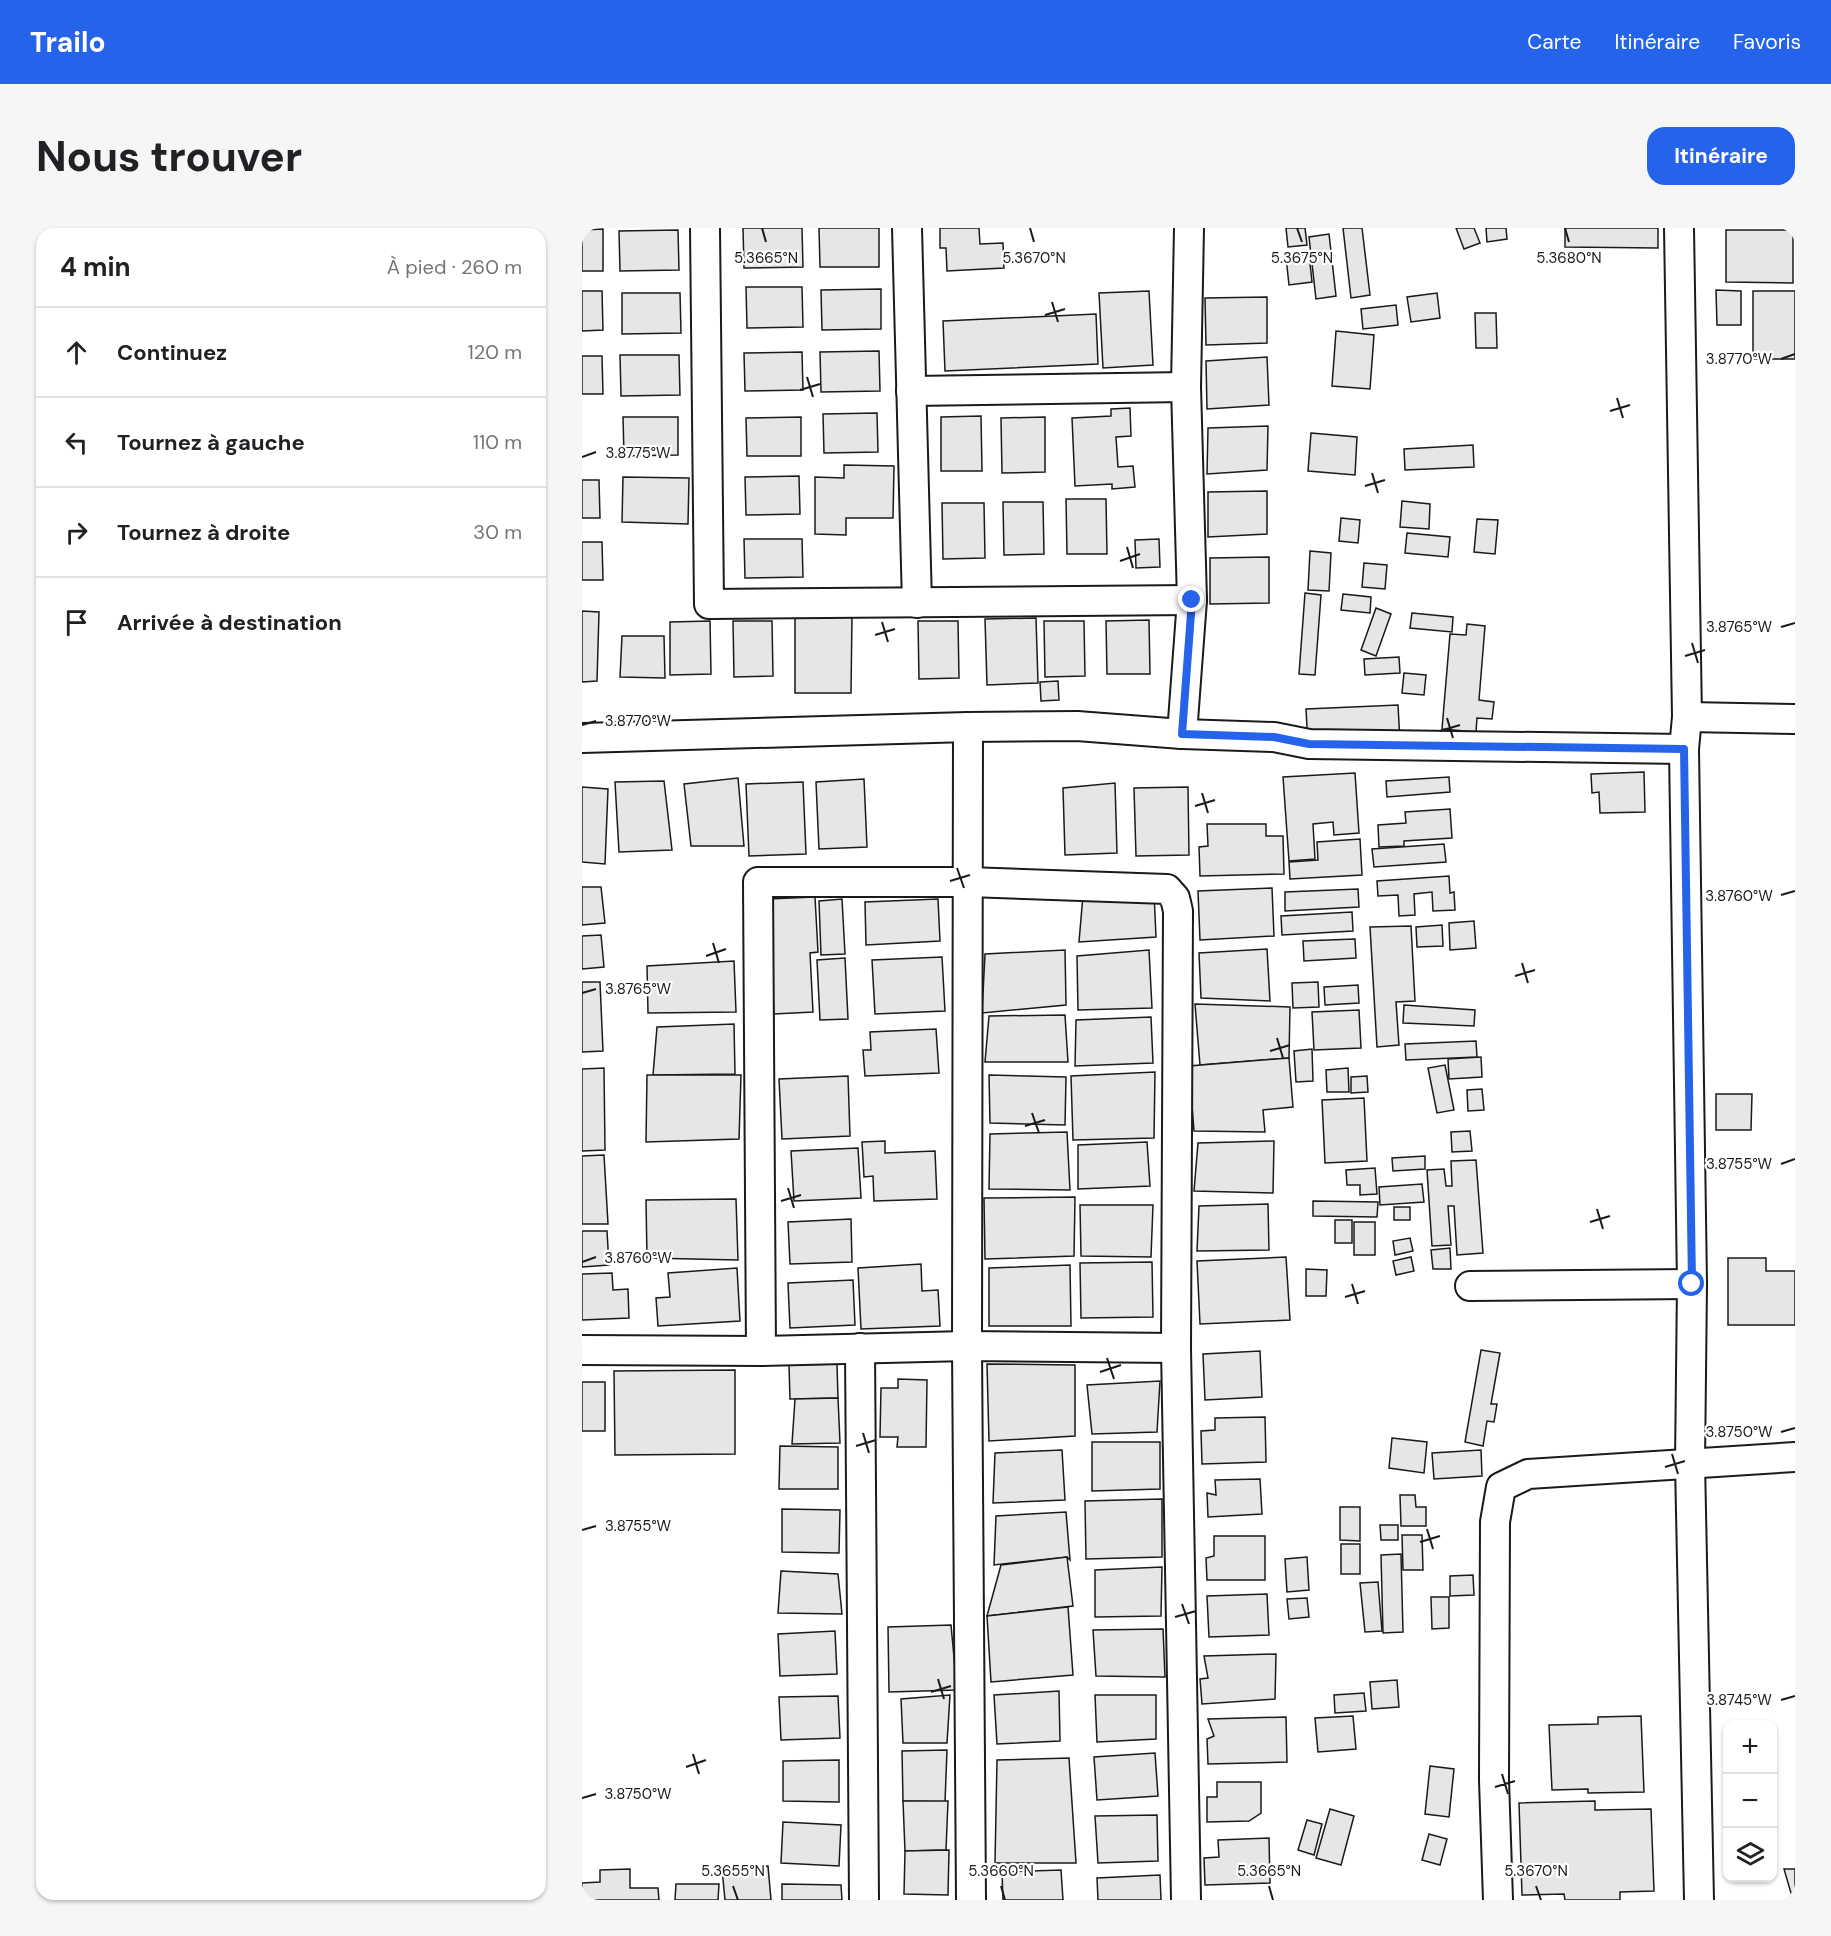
<!DOCTYPE html>
<html lang="fr">
<meta charset="utf-8">
<style>
:root{--surface:#fff;--page:#f6f6f6;--text:#202124;--muted:#757577;--line:#e0e0e0;--accent:#2563eb}
body{margin:0;font-family:"DM Sans",sans-serif;background:var(--page);color:var(--text)}
.controls{position:absolute;right:18px;bottom:18px;display:grid;overflow:hidden;border-radius:12px;box-shadow:0 2px 4px #0004}
.controls button{width:54px;height:54px;display:grid;place-items:center;padding:0;border:0;border-bottom:2px solid var(--line);background:var(--surface);color:var(--text);font:30px sans-serif}
.stop{position:absolute;width:18px;height:18px;margin:-14px;border:4px solid #2563eb;border-radius:50%;background:#fff}
.stop.end{background:#2563eb;border-color:#fff;box-shadow:0 2px 6px #0008}
.list{margin:0;padding:0;list-style:none}
h2{display:flex;justify-content:space-between;align-items:center;height:78px;margin:0;padding:0 24px;font-size:26px}
h2 small{font-size:20px;font-weight:400;color:var(--muted)}
.list li{display:grid;grid-template-columns:39px 1fr auto;gap:18px;align-items:center;box-sizing:border-box;height:90px;padding:0 24px;border-top:2px solid var(--line)}
.list b{display:block;font-size:22px;white-space:nowrap}
.list em{font-size:20px;font-style:normal;color:var(--muted)}
.icon{flex:none;width:33px;height:33px;fill:none;stroke:currentColor;stroke-width:2;stroke-linecap:round;stroke-linejoin:round}
.map{position:relative;flex:none;width:1213px;height:1672px;overflow:hidden;border-radius:18px}
header{display:flex;align-items:center;gap:36px;box-sizing:border-box;height:84px;padding:0 30px;background:var(--accent);color:#fff}
header strong{font-size:28px}
nav{display:flex;gap:33px;margin-inline-start:auto;font-size:21px}
.intro{display:flex;align-items:center;justify-content:space-between;box-sizing:border-box;height:144px;padding:0 36px}
h1{margin:0;font-size:42px}
.button{padding:15px 27px;border-radius:18px;background:var(--accent);color:#fff;font-size:21px;font-weight:700}
main{display:flex;gap:36px;padding:0 36px}
aside{flex:1;background:var(--surface);border-radius:18px;box-shadow:0 2px 4px #0004}
.map>svg:first-child{display:block}
</style>
<header>
<strong>Trailo</strong>
<nav><a>Carte</a><a>Itinéraire</a><a>Favoris</a></nav>
</header>
<div class="intro"><h1>Nous trouver</h1><a class="button">Itinéraire</a></div>
<main>
<aside>
<h2>4 min<small>À pied · 260 m</small></h2>
<ul class="list">
<li><svg class="icon" aria-label="ahead" viewBox="0 0 24 24"><path d="M12 20V5M6 11l6-6 6 6"/></svg><div><b>Continuez</b></div><em>120 m</em></li>
<li><svg class="icon" aria-label="left" viewBox="0 0 24 24"><path d="M17 20v-9H6M10 6l-5 5 5 5"/></svg><div><b>Tournez à gauche</b></div><em>110 m</em></li>
<li><svg class="icon" aria-label="right" viewBox="0 0 24 24"><path d="M7 20v-9h11M14 6l5 5-5 5"/></svg><div><b>Tournez à droite</b></div><em>30 m</em></li>
<li><svg class="icon" aria-label="arrive" viewBox="0 0 24 24"><path d="M6 21V4h12l-3 4 3 4H6"/></svg><div><b>Arrivée à destination</b></div></li>
</ul>
</aside>
<div class="map">
<svg width="1213" height="1672" viewBox="0 0 1213 1672">
<rect width="100%" height="100%" fill="#fff"/>
<g fill="#e6e6e6" stroke="#1a1a1a" stroke-width="1.5">
<path d="M161,0H220L221,39L162,40Z"/>
<path d="M237,0H297V39H238Z"/>
<path d="M358,0H397L398,16L421,15L422,40L365,43L364,20H358Z"/>
<path d="M704,0H723L725,17L706,19Z"/>
<path d="M761,0H780L788,67L769,70Z"/>
<path d="M874,0H892L898,15L882,21Z"/>
<path d="M904,0H924L925,11L905,14Z"/>
<path d="M983,0H1076V20L983,19Z"/>
<path d="M21,1V43H0V2Z"/>
<path d="M96,2L97,42L38,43L37,3Z"/>
<path d="M1144,2H1211V55L1144,54Z"/>
<path d="M747,6L754,68L734,71L727,9Z"/>
<path d="M727,26L730,54L707,57L704,29Z"/>
<path d="M164,59H220L221,99L165,100Z"/>
<path d="M299,61V101L240,102L239,62Z"/>
<path d="M1134,62L1159,63V97H1135Z"/>
<path d="M0,63H20L21,102L0,103Z"/>
<path d="M567,63L571,137L521,140L517,65Z"/>
<rect x="1171" y="63" width="42" height="68"/>
<path d="M40,65H98L99,105L40,106Z"/>
<path d="M855,65L858,90L829,94L825,69Z"/>
<path d="M685,69V115L624,117L623,70Z"/>
<path d="M814,77L816,97L781,101L779,81Z"/>
<path d="M893,85H914L915,120H894Z"/>
<path d="M514,86L516,136L363,143L361,93Z"/>
<path d="M754,103L792,107L788,161L750,158Z"/>
<path d="M297,123L298,163L239,164L238,124Z"/>
<path d="M220,124L221,162L163,163L162,125Z"/>
<path d="M38,127H97L98,167L39,168Z"/>
<path d="M0,128H20L21,166H0Z"/>
<path d="M685,129L687,177L625,181L624,133Z"/>
<path d="M548,180L549,208L534,209L536,239L551,238L553,259L530,261V256L493,258L490,190L529,188V181Z"/>
<path d="M295,185L296,224L242,225L241,186Z"/>
<path d="M399,188L400,243H359V189Z"/>
<path d="M41,189H96V227L42,228Z"/>
<path d="M219,189V228H165L164,190Z"/>
<path d="M463,189V244L420,245L419,190Z"/>
<path d="M686,198L685,242L625,246L626,200Z"/>
<path d="M729,205L775,209L773,247L726,243Z"/>
<path d="M891,217L892,239L823,242L822,221Z"/>
<path d="M262,237L312,238L311,290H264V307L233,306V249L262,250Z"/>
<path d="M217,248L218,286L164,287L163,249Z"/>
<path d="M41,249L107,250L106,296L40,294Z"/>
<path d="M0,252H17L18,290H0Z"/>
<path d="M685,263V306L626,309V264Z"/>
<path d="M484,271H524L525,326H485Z"/>
<path d="M820,273L848,276L847,301L818,299Z"/>
<path d="M421,274H461L462,326L422,327Z"/>
<path d="M360,275H402L403,330L361,331Z"/>
<path d="M759,290L778,292L776,315L757,313Z"/>
<path d="M895,291L916,292L913,326L892,324Z"/>
<path d="M825,305L868,309L866,329L823,325Z"/>
<path d="M162,311H220L221,349L163,350Z"/>
<path d="M577,311L578,339L554,340L553,312Z"/>
<path d="M0,314H20L21,352H0Z"/>
<path d="M728,323L749,325L747,363L726,362Z"/>
<path d="M687,329V375L628,376V330Z"/>
<path d="M782,335L805,337L803,361L780,359Z"/>
<path d="M723,365L739,367L733,447L717,446Z"/>
<path d="M761,366L789,369L788,385L759,382Z"/>
<path d="M794,380L809,386L794,428L779,422Z"/>
<path d="M0,383L17,384L15,453L0,454Z"/>
<path d="M830,385L871,389L870,404L828,400Z"/>
<path d="M213,388H270L269,465H213Z"/>
<path d="M454,390L456,455L405,457L403,391Z"/>
<path d="M567,392L568,446H525L524,393Z"/>
<path d="M128,393L129,446L88,447V394Z"/>
<path d="M151,393H190L191,448L152,449Z"/>
<path d="M336,393H376L377,450L337,451Z"/>
<path d="M462,393H502L503,448L463,449Z"/>
<path d="M885,396L903,398L897,472L912,474L910,491L895,490L894,504L860,501L868,406L884,407Z"/>
<path d="M40,408H82L83,450L38,449Z"/>
<path d="M817,429L818,445L783,447L782,431Z"/>
<path d="M822,445L844,447L842,467L820,465Z"/>
<path d="M476,453L477,472L459,473L458,454Z"/>
<path d="M816,477L818,514L726,518L724,481Z"/>
<path d="M1062,544L1063,584L1018,585L1017,564L1010,565L1009,546Z"/>
<path d="M773,545L777,605L752,607L751,594L731,596L733,631L707,633L701,549Z"/>
<path d="M867,549L868,564L805,569L804,553Z"/>
<path d="M156,550L162,618H109L102,556Z"/>
<path d="M282,551L285,619L237,621L234,554Z"/>
<path d="M82,553L90,622L37,624L33,554Z"/>
<path d="M221,554L224,626L167,628L164,556Z"/>
<path d="M533,555L535,625L483,627L481,560Z"/>
<path d="M0,559L26,561L23,636L0,634Z"/>
<path d="M606,559L607,627L554,628L552,560Z"/>
<path d="M868,581L870,610L822,613V618L797,619L796,597L824,595L823,584Z"/>
<path d="M625,596H684V608H701L702,646L618,648L617,619L626,618Z"/>
<path d="M778,611L780,647L708,651L707,634L736,632L735,614Z"/>
<path d="M862,616L864,634L792,639L790,621Z"/>
<path d="M867,648L868,665L872,664L873,682L851,683L850,664L832,666L833,687L817,688L816,667L796,668L795,653Z"/>
<path d="M0,659H19L23,695L0,697Z"/>
<path d="M690,660L692,708L618,712L616,663Z"/>
<path d="M776,661L777,679L703,683V664Z"/>
<path d="M572,665L574,709L497,714L501,667Z"/>
<path d="M233,669L236,724L228,725L231,784L192,786L186,671Z"/>
<path d="M260,671L263,726L239,727L237,673Z"/>
<path d="M356,671L358,713L284,717L283,674Z"/>
<path d="M770,684L771,703L700,707L699,688Z"/>
<path d="M892,693L894,720L868,722L867,695Z"/>
<path d="M860,697L861,718L835,719L834,699Z"/>
<path d="M829,698L833,773L814,774L817,817L795,819L788,699Z"/>
<path d="M19,707L22,739L0,741V708Z"/>
<path d="M773,711L774,730L722,733L721,713Z"/>
<path d="M685,721L688,773L619,770L617,725Z"/>
<path d="M483,722L484,777L400,785L403,726Z"/>
<path d="M567,722L570,780L496,782L495,728Z"/>
<path d="M360,729L363,783L293,786L290,732Z"/>
<path d="M263,730L266,791L238,792L235,732Z"/>
<path d="M152,733L154,784L66,785L65,738Z"/>
<path d="M0,754H18L21,823L0,824Z"/>
<path d="M736,754L737,779L711,780L710,755Z"/>
<path d="M776,757L777,775L743,777L742,759Z"/>
<path d="M613,776L708,779L707,830L618,837Z"/>
<path d="M822,777L893,782L892,798L821,795Z"/>
<path d="M777,782L779,820L732,822L730,784Z"/>
<path d="M483,787L486,834H403L407,788Z"/>
<path d="M569,789L571,835L493,838L494,792Z"/>
<path d="M152,796L153,846L71,847L75,799Z"/>
<path d="M354,801L357,845L283,848L281,822H289L288,804Z"/>
<path d="M894,813L895,829L824,832L823,816Z"/>
<path d="M730,821L731,853L714,854L712,823Z"/>
<path d="M899,829L900,849L867,851L866,831Z"/>
<path d="M707,830L711,879L681,882L683,904L612,903L607,838Z"/>
<path d="M863,837L872,882L855,885L846,840Z"/>
<path d="M22,840L23,922L0,923V841Z"/>
<path d="M766,840L767,864H745L744,842Z"/>
<path d="M573,844L572,910L491,912L489,848Z"/>
<path d="M65,847H159L157,911L64,914Z"/>
<path d="M407,847L484,849L483,897L408,895Z"/>
<path d="M266,848L268,908L200,911L197,851Z"/>
<path d="M785,848L786,864L769,865V849Z"/>
<path d="M900,861L902,882L886,883L885,862Z"/>
<path d="M1134,866H1170L1169,902H1134Z"/>
<path d="M782,870L785,933L743,935L740,872Z"/>
<path d="M888,903L890,923L870,924L869,904Z"/>
<path d="M485,904L488,962L407,961L408,906Z"/>
<path d="M303,913V925L353,923L355,971L292,973L291,948L282,949L280,914Z"/>
<path d="M692,913L691,965L612,963L616,915Z"/>
<path d="M565,914L568,958L496,961V917Z"/>
<path d="M276,920L279,970L212,973L209,923Z"/>
<path d="M22,927L26,996H0V928Z"/>
<path d="M843,928V941L811,943L810,930Z"/>
<path d="M894,932L901,1025L875,1027L872,978H866L869,1017L850,1018L845,942L862,941L864,958H870L869,933Z"/>
<path d="M793,940L795,966L778,967V957H765L764,942Z"/>
<path d="M840,956L842,974L798,977L797,959Z"/>
<path d="M493,969L492,1028L403,1031L402,970Z"/>
<path d="M154,971L156,1032L65,1030L64,972Z"/>
<path d="M731,973L796,974L795,989L731,988Z"/>
<path d="M686,976L687,1022L615,1023L617,978Z"/>
<path d="M498,977H571L569,1029L499,1028Z"/>
<rect x="812" y="979" width="16" height="13"/>
<path d="M269,991L270,1034L208,1036L206,994Z"/>
<rect x="753" y="992" width="17" height="23"/>
<rect x="772" y="994" width="21" height="33"/>
<path d="M0,1003H25L27,1037L0,1039Z"/>
<path d="M828,1010L831,1023L813,1027L811,1013Z"/>
<path d="M868,1020L869,1041H851L849,1022Z"/>
<path d="M704,1029L708,1092L618,1096L615,1033Z"/>
<path d="M829,1029L832,1043L814,1047L811,1033Z"/>
<path d="M1146,1030H1184V1043H1213V1097H1146Z"/>
<path d="M570,1034L571,1089L499,1090L498,1035Z"/>
<path d="M339,1036L340,1063L356,1062L358,1098L279,1101L276,1040Z"/>
<path d="M488,1037L489,1098H407V1040Z"/>
<path d="M155,1040L158,1093L76,1098L74,1070L88,1069L86,1045Z"/>
<path d="M724,1041L745,1042L744,1068H724Z"/>
<path d="M30,1045L31,1062L46,1061L47,1090L0,1092V1046Z"/>
<path d="M271,1052L273,1097L208,1100L206,1055Z"/>
<path d="M899,1122L918,1125L909,1176H915L912,1194L905,1193L901,1218L883,1214Z"/>
<path d="M678,1123L680,1169L623,1172L621,1126Z"/>
<path d="M255,1136L256,1170L208,1171L207,1137Z"/>
<path d="M405,1136L493,1137V1208L407,1213Z"/>
<path d="M153,1142V1226L33,1227L32,1143Z"/>
<path d="M316,1151L345,1152L344,1219H315L316,1209H298L299,1160H316Z"/>
<path d="M578,1153L575,1204L510,1206L505,1157Z"/>
<rect x="0" y="1154" width="23" height="49"/>
<path d="M256,1170L258,1215L210,1216L213,1171Z"/>
<path d="M683,1189L684,1234L620,1236L619,1203L633,1202V1190Z"/>
<path d="M810,1210L845,1214L842,1245L807,1240Z"/>
<path d="M510,1214H578V1261L510,1263Z"/>
<path d="M198,1218L256,1219V1261H197Z"/>
<path d="M480,1222L483,1272L411,1275L413,1225Z"/>
<path d="M899,1222L900,1248L852,1251L850,1225Z"/>
<path d="M678,1251L680,1286L626,1289L625,1265L634,1267L633,1252Z"/>
<path d="M818,1267H833L834,1279H844V1298H819Z"/>
<path d="M580,1271V1329L504,1331L503,1273Z"/>
<path d="M758,1279H778V1313L758,1312Z"/>
<path d="M200,1281L258,1282L257,1325L200,1324Z"/>
<path d="M484,1284L488,1332L485,1329L412,1337L414,1288Z"/>
<path d="M798,1297H816V1312H799Z"/>
<path d="M820,1307H840L841,1342H821Z"/>
<path d="M632,1308H683V1352H625L624,1330L632,1328Z"/>
<rect x="759" y="1316" width="19" height="30"/>
<path d="M819,1326L821,1404L801,1405L799,1327Z"/>
<path d="M485,1329L491,1378L405,1388L419,1337Z"/>
<path d="M725,1329L727,1362L705,1364L703,1331Z"/>
<path d="M580,1339L579,1388L513,1389V1342Z"/>
<path d="M199,1343L256,1346L260,1386L196,1385Z"/>
<path d="M891,1347L892,1367L868,1368V1348Z"/>
<path d="M796,1354L800,1403L783,1404L778,1355Z"/>
<path d="M685,1366L687,1407L627,1409L625,1368Z"/>
<path d="M849,1369H867V1400L850,1401Z"/>
<path d="M725,1370L727,1389L707,1391L705,1371Z"/>
<path d="M486,1379L491,1447L409,1454L405,1388Z"/>
<path d="M369,1397L375,1462L307,1464L306,1399Z"/>
<path d="M581,1401L583,1449L514,1448L511,1402Z"/>
<path d="M253,1403L255,1446L198,1448L196,1406Z"/>
<path d="M694,1426L693,1471L620,1476L618,1451L626,1450L622,1428Z"/>
<path d="M815,1452L817,1479L790,1481L788,1454Z"/>
<path d="M477,1463L478,1513L415,1516L412,1467Z"/>
<path d="M782,1465L784,1483L753,1485L752,1467Z"/>
<path d="M368,1467L365,1515H321L319,1471Z"/>
<path d="M513,1467H574V1511L515,1514Z"/>
<path d="M256,1468L258,1510L199,1512L197,1469Z"/>
<path d="M771,1488L774,1521L736,1524L733,1490Z"/>
<path d="M1059,1488L1062,1564L1006,1565V1561L970,1562L967,1497L1016,1496V1489Z"/>
<path d="M704,1489L705,1534L626,1536L625,1511L632,1508L626,1491Z"/>
<path d="M365,1522L363,1574L321,1573L320,1523Z"/>
<path d="M573,1525L576,1568L515,1572L512,1529Z"/>
<path d="M487,1530L494,1635H413L415,1532Z"/>
<path d="M257,1532V1574L201,1573V1533Z"/>
<path d="M848,1538L872,1541L867,1589L843,1586Z"/>
<path d="M635,1554H679V1585L667,1593L625,1594V1569H635Z"/>
<path d="M321,1573H366L364,1622L323,1623Z"/>
<path d="M1013,1573V1582L1069,1581L1072,1663L1038,1664V1672H983L982,1666L940,1667L937,1575Z"/>
<path d="M748,1581L772,1588L759,1637L734,1630Z"/>
<path d="M575,1587L576,1633L516,1635L513,1588Z"/>
<path d="M725,1592L740,1596L732,1627L716,1622Z"/>
<path d="M201,1594L259,1597L257,1638L199,1635Z"/>
<path d="M847,1606L865,1611L858,1637L840,1632Z"/>
<path d="M687,1610L688,1655L623,1657L622,1630L637,1629L636,1612Z"/>
<path d="M367,1622L366,1667L322,1666L323,1623Z"/>
<path d="M186,1638L189,1672H143L140,1641Z"/>
<path d="M48,1641V1660H76L77,1672H0V1655L18,1654V1642Z"/>
<path d="M1202,1641H1213V1672H1211Z"/>
<path d="M479,1642L481,1672H421L420,1644Z"/>
<path d="M578,1647L579,1672H516L515,1650Z"/>
<path d="M94,1656H137L136,1672H93Z"/>
<path d="M200,1656L259,1657L260,1672H200Z"/>
</g>
<g fill="none" stroke-linecap="round" stroke-linejoin="round">
<g stroke="#1a1a1a" stroke-width="32">
<g id="street">
<path d="M123,0L127,376L610,372"/>
<path d="M325,0L335,375"/>
<path d="M1097,0L1105,489L1102,521L1110,1056L1108,1235L1117,1672"/>
<path d="M329,163L604,159"/>
<path d="M1105,489L1213,491"/>
<path d="M386,499L385,1118L389,1672"/>
<path d="M600,506L610,372L604,159L607,0"/>
<path d="M0,510L386,499L495,498L600,506L692,509L727,516L1102,521"/>
<path d="M888,1058L1110,1056"/>
<path d="M278,1120L282,1672"/>
<path d="M0,1122L179,1123L385,1118L594,1120"/>
<path d="M179,1123L176,654H386L585,661L593,670L596,683L594,1120L604,1672"/>
<path d="M916,1672L912,1552L913,1294L919,1259L946,1246L1213,1229"/>
</g>
</g>
<use href="#street" stroke="#fff" stroke-width="28"/>
</g>
<g fill="none" stroke-linecap="round" stroke-linejoin="round">
<path stroke="#2563eb" stroke-width="8" d="M610,372L600,506L692,509L727,516L1102,521L1110,1056"/>
</g>
<path fill="none" stroke="#1a1a1a" stroke-width="2" d="M180,0L184,14M448,0L452,14M715,0L720,14M983,0L987,14M470,74L476,94M463,87L483,81M1199,131L1213,126M225,149L231,169M218,162L238,156M1035,170L1041,190M1028,183L1048,177M0,229L14,224M790,245L796,265M783,258L803,252M545,319L551,340M538,333L558,326M300,394L306,414M1199,399L1213,395M293,407L313,401M1110,415L1116,435M1103,428L1123,422M865,490L871,510M0,497L14,493M858,503L878,497M620,565L626,585M613,578L633,572M375,640L382,660M368,653L388,647M1199,667L1213,663M131,715L137,735M124,728L144,721M940,735L946,755M933,748L953,742M0,765L14,761M695,810L701,830M688,823L708,817M450,885L457,905M443,898L463,892M1199,936L1213,931M206,960L212,980M199,973L219,967M1015,981L1021,1001M1008,994L1028,988M0,1034L14,1029M770,1056L776,1076M763,1069L783,1063M525,1130L532,1151M518,1144L539,1137M1199,1204L1213,1200M281,1205L287,1225M274,1218L294,1212M1090,1226L1096,1246M1083,1239L1103,1233M845,1301L851,1321M0,1302L14,1298M838,1314L858,1308M600,1376L607,1396M593,1389L614,1383M356,1451L362,1471M349,1464L369,1458M1199,1472L1213,1468M111,1526L117,1546M104,1539L124,1532M920,1546L926,1566M913,1559L933,1553M0,1570L14,1566M151,1658L156,1672M419,1658L423,1672M687,1658L691,1672M954,1658L959,1672"/>
<g font-size="15" text-anchor="middle" fill="#1a1a1a" stroke="#fff" stroke-width="4.5" stroke-linejoin="round" paint-order="stroke">
<text x="184" y="35">5.3665°N</text>
<text x="452" y="35">5.3670°N</text>
<text x="720" y="35">5.3675°N</text>
<text x="987" y="35">5.3680°N</text>
<text x="1157" y="136">3.8770°W</text>
<text x="56" y="230">3.8775°W</text>
<text x="1157" y="404">3.8765°W</text>
<text x="56" y="498">3.8770°W</text>
<text x="1157" y="673">3.8760°W</text>
<text x="56" y="766">3.8765°W</text>
<text x="1157" y="941">3.8755°W</text>
<text x="56" y="1035">3.8760°W</text>
<text x="1157" y="1209">3.8750°W</text>
<text x="56" y="1303">3.8755°W</text>
<text x="1157" y="1477">3.8745°W</text>
<text x="56" y="1571">3.8750°W</text>
<text x="151" y="1648">5.3655°N</text>
<text x="419" y="1648">5.3660°N</text>
<text x="687" y="1648">5.3665°N</text>
<text x="954" y="1648">5.3670°N</text>
</g>
</svg>
<div class="controls">
<button>+</button>
<button>−</button>
<button><svg class="icon" aria-label="layers" viewBox="0 0 24 24"><path d="M12 4l9 5-9 5-9-5zM3 14l9 5 9-5"/></svg></button>
</div>
<div class="stop" style="left:1110px;top:1056px"></div>
<div class="stop end" style="left:610px;top:372px"></div>
</div>
</main>
